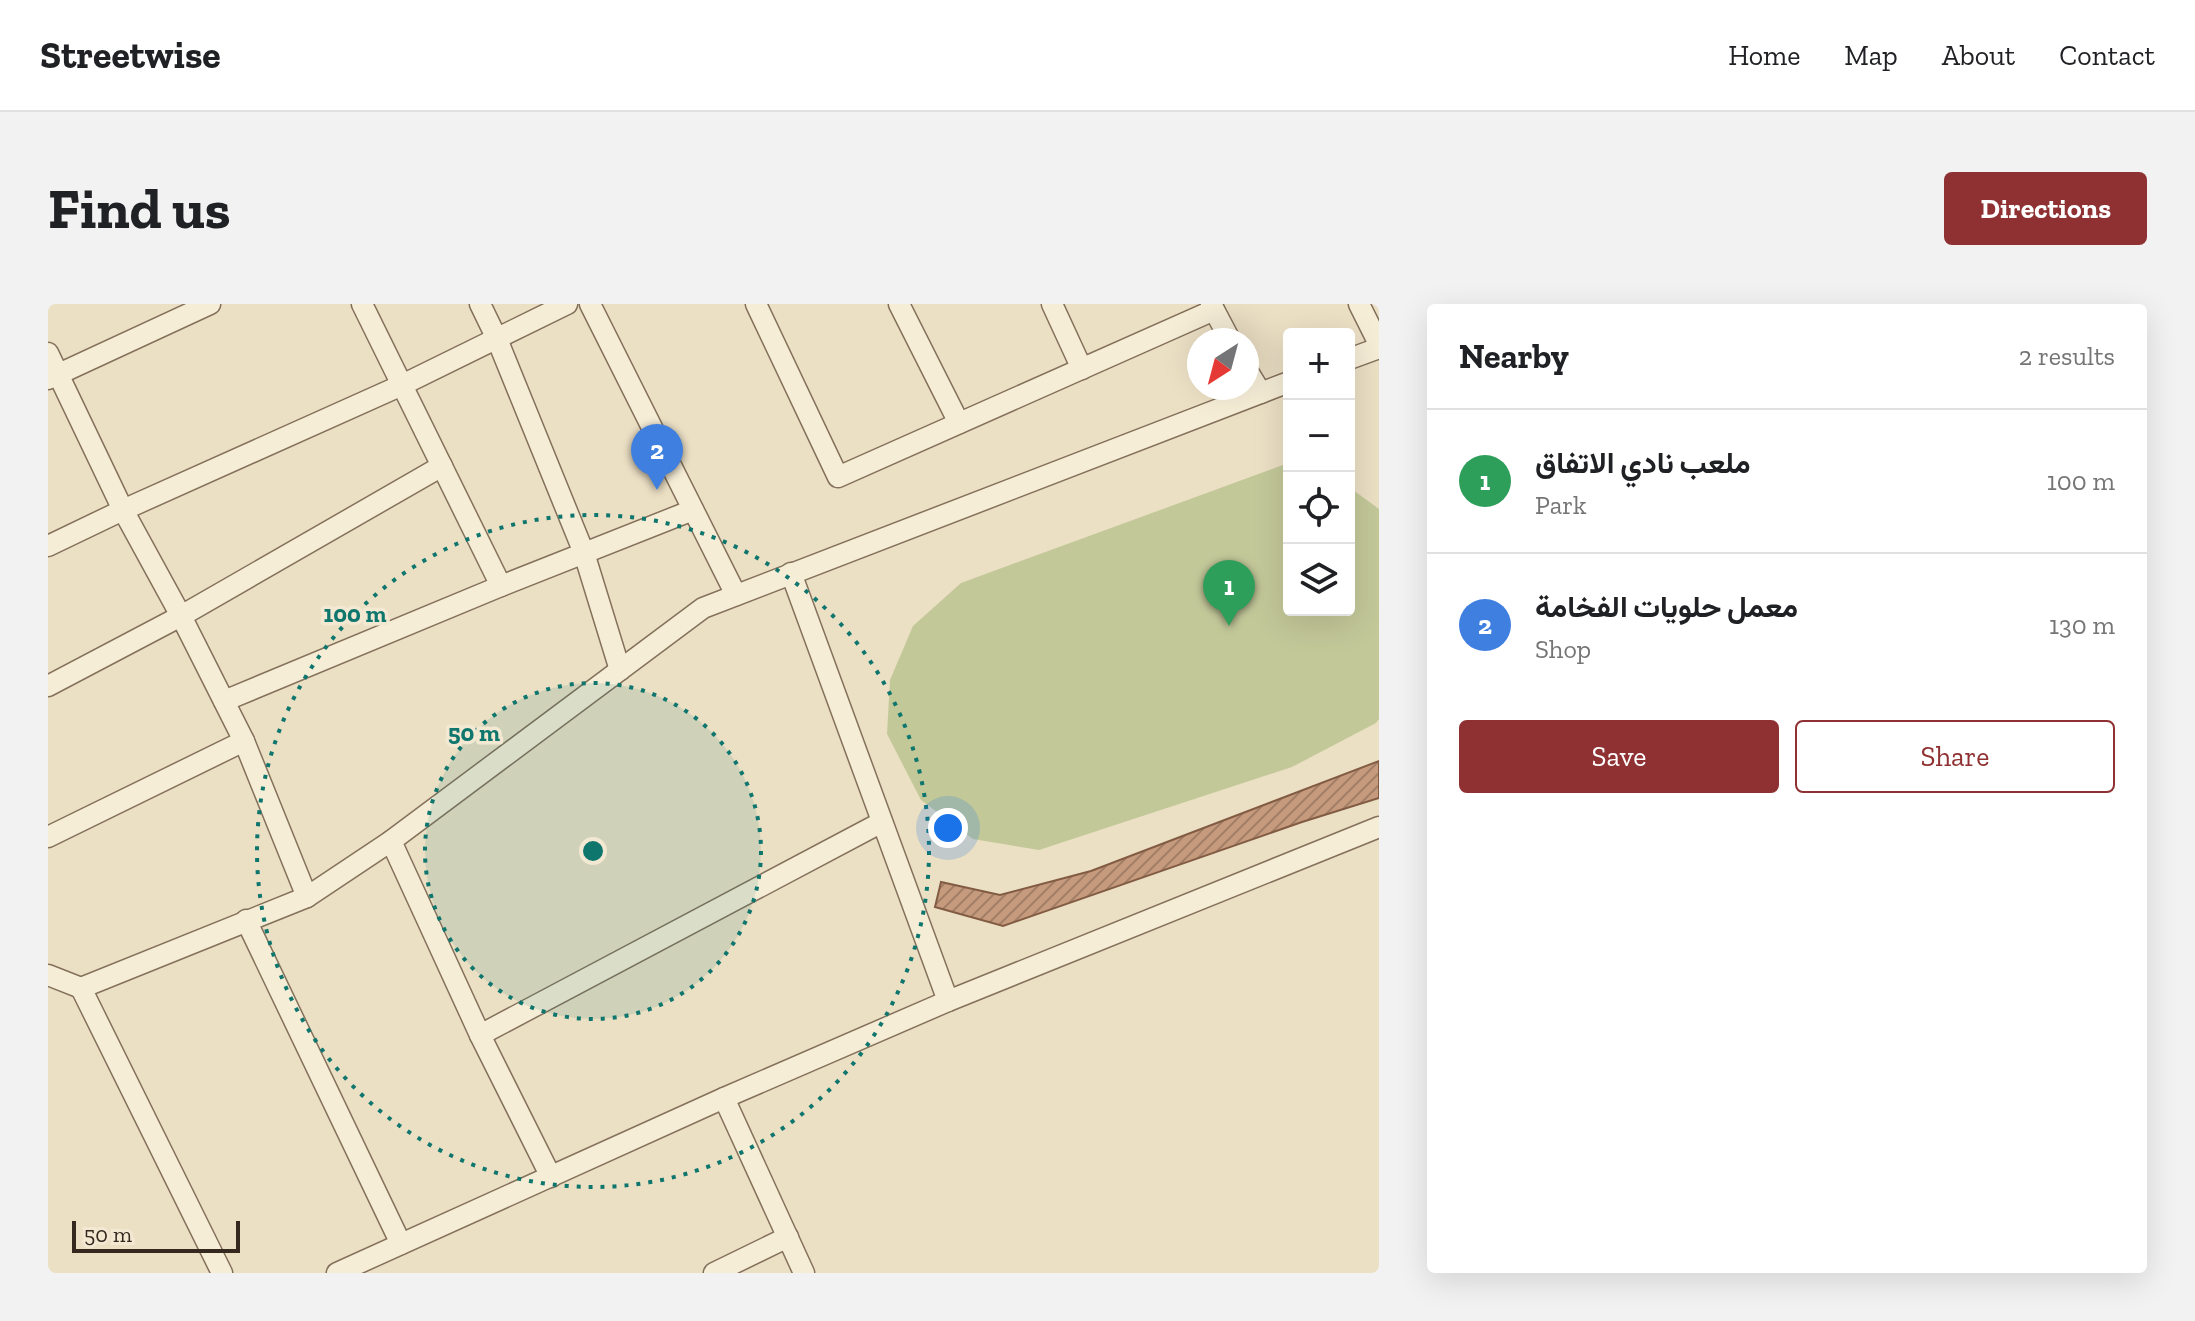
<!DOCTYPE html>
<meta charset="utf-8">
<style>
:root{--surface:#fff;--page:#f2f2f2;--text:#202124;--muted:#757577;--line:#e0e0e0;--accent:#8f3032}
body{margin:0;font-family:"Zilla Slab",Vazirmatn,serif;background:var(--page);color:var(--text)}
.controls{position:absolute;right:24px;top:24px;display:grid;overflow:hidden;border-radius:8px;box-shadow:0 8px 32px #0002}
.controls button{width:72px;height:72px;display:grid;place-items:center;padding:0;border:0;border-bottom:2px solid var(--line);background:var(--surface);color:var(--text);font:40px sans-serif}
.compass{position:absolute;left:1139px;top:24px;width:72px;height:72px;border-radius:50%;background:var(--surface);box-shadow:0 8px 32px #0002;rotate:216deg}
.scale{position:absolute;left:24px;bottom:20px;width:168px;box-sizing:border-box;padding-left:8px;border:4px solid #35291f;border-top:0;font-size:22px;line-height:28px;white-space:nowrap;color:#35291f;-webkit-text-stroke:6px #f3e9d3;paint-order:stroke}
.you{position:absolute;left:900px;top:524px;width:28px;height:28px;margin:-20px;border:6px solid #fff;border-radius:50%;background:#1a73e8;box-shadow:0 0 0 12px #1a73e833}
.badge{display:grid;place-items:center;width:52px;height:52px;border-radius:50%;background:var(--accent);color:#fff;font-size:26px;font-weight:700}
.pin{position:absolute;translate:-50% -66px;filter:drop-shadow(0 2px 4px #0008)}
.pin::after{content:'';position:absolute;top:42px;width:28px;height:24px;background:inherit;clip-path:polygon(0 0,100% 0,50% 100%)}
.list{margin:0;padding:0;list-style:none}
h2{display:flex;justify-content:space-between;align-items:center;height:104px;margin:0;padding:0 32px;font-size:34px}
h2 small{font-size:26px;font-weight:400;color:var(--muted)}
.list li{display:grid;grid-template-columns:52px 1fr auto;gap:24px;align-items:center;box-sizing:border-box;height:144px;padding:0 32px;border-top:2px solid var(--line)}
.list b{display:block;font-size:30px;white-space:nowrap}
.list p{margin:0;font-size:26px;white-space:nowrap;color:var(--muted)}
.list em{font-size:26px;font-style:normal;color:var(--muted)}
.actions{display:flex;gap:16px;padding:24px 32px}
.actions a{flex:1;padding:18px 0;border:2px solid var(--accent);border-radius:8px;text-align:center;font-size:28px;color:var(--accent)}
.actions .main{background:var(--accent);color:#fff}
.icon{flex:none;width:44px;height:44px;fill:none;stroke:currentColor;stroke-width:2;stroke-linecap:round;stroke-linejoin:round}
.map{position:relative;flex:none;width:1331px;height:969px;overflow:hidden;border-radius:8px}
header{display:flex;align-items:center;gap:48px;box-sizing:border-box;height:112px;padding:0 40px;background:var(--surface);border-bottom:2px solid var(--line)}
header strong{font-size:38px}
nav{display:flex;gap:44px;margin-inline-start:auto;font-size:28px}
.intro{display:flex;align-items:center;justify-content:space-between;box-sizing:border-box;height:192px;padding:0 48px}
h1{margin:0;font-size:56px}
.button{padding:20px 36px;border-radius:8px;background:var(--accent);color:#fff;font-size:28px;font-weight:700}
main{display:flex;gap:48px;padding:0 48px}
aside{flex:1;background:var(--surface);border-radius:8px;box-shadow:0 8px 32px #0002}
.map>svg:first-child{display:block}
</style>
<header>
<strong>Streetwise</strong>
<nav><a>Home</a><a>Map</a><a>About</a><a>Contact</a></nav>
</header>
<div class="intro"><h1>Find us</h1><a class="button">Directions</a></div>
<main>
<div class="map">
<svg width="1331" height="969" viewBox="0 0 1331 969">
<defs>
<pattern id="building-hatch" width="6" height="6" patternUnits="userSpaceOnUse" patternTransform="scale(2)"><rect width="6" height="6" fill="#c69b7d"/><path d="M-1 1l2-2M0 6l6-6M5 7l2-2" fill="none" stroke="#a27e66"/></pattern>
</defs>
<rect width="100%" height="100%" fill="#ebdfc4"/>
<path fill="#c3c899" d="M1235,161L1241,163V306H1301V183L1331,205V415L1328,419L1244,463L991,546L925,535L873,496L839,430L842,376L865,322L913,279Z"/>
<path fill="url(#building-hatch)" stroke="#825b43" stroke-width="2" d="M1331,457V494L1254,518L955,622L887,603L893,578L952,591L1043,567Z"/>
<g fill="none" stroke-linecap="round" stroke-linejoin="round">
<g stroke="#84715c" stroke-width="23">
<g id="street">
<path d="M314,0L453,282"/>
<path d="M432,0L449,35L536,249L572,366"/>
<path d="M542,0L688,291"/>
<path d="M708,0L790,173L1166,6"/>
<path d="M851,0L911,119"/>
<path d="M1004,0L1034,65"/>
<path d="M1163,0L1182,36"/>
<path d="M1311,0L1331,40"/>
<path d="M0,49L75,206L133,312L196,437L259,593"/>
<path d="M1301,55L1331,44"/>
<path d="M1199,66L1213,89"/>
<path d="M0,75L162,0"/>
<path d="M0,242L75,206L354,81L519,0"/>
<path d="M743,269L900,697"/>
<path d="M0,382L133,312L394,162"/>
<path d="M176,397L453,282L645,206"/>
<path d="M0,533L196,437"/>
<path d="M343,537L432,731L503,873"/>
<path d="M198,616L353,940"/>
<path d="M0,671L33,684L259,593L343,537L655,304L1241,78"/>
<path d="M33,684L174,969"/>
<path d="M432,731L834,518"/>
<path d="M676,794L756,969"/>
<path d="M289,969L676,794L900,697L1331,523"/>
<path d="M666,969L740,933"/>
</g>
</g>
<use href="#street" stroke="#f6edd7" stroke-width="20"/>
</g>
<circle cx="545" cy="547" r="168" fill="#0f766e" fill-opacity=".12"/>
<g fill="none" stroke="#0f766e" stroke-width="4" stroke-dasharray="4 8">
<circle cx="545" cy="547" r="168"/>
<circle cx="545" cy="547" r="336"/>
</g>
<circle cx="545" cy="547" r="12" fill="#0f766e" stroke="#f3e9d3" stroke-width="4"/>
<g font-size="24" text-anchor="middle" font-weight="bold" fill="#0f766e" stroke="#f3e9d3" stroke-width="7" stroke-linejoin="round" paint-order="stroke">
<text x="307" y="318">100 m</text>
<text x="426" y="437">50 m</text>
</g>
</svg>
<div class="controls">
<button>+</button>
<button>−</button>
<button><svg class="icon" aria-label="locate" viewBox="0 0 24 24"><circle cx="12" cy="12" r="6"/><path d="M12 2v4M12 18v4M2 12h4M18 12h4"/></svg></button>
<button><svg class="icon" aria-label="layers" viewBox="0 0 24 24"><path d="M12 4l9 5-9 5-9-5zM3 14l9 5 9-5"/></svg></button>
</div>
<svg class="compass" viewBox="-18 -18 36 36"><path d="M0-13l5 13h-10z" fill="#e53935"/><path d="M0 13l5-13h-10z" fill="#757577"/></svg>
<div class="scale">50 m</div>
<div class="you"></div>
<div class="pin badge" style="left:1181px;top:322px;background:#2e9e5b">1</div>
<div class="pin badge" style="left:609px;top:186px;background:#3f7fe0">2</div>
</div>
<aside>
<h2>Nearby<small>2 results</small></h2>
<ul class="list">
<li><span class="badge" style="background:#2e9e5b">1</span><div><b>ملعب نادي الاتفاق</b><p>Park</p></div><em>100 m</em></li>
<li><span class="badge" style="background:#3f7fe0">2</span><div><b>معمل حلويات الفخامة</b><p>Shop</p></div><em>130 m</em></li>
</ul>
<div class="actions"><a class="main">Save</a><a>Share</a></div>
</aside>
</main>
